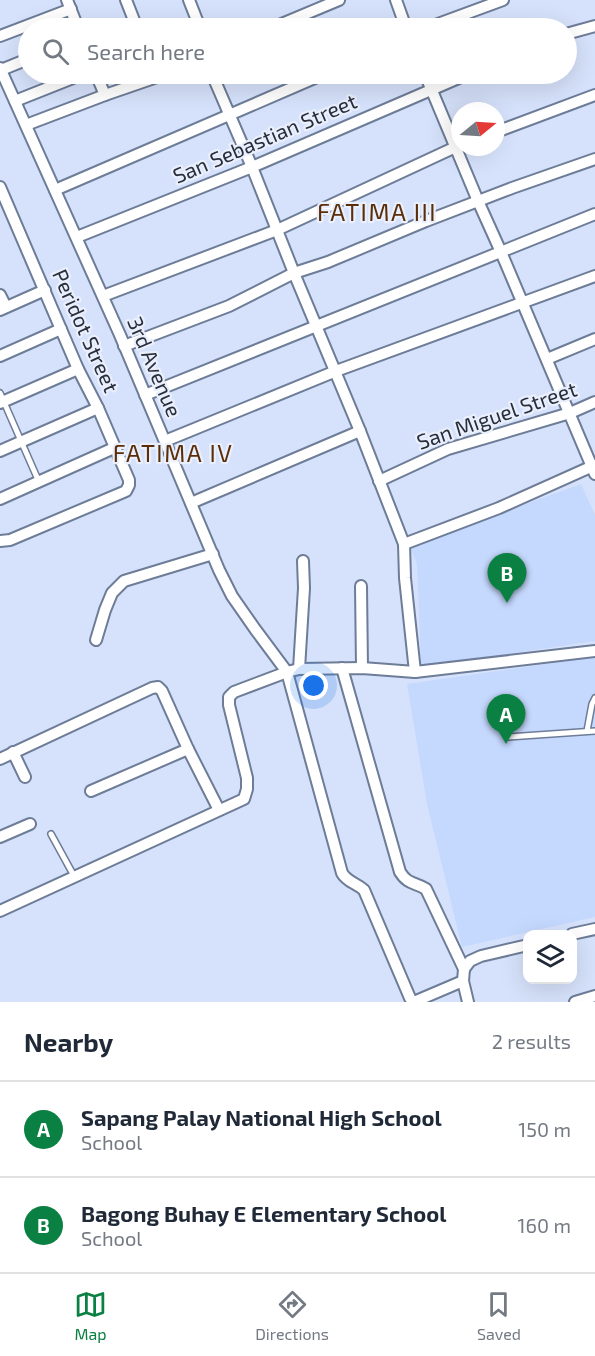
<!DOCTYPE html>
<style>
:root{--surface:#fff;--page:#f6f6f7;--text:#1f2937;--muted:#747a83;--line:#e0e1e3;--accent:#0b8043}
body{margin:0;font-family:"Exo 2",sans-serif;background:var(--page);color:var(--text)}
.controls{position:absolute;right:18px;bottom:18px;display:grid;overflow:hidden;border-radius:12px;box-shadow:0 6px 24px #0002}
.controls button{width:54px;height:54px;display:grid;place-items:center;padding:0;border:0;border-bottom:2px solid var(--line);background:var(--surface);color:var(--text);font:30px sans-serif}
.compass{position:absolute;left:451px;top:102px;width:54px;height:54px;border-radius:50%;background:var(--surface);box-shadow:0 6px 24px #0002;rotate:72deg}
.you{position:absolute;left:314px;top:686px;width:21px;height:21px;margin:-15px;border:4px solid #fff;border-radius:50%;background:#1a73e8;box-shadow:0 0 0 9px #1a73e833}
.badge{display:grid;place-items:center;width:39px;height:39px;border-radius:50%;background:var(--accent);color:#fff;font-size:20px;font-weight:700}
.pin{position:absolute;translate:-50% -50px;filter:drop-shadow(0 2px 3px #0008)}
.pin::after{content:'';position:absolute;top:32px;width:21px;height:18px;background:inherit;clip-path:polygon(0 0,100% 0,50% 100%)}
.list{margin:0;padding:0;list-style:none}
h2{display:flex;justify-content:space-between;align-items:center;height:78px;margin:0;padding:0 24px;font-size:26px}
h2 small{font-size:20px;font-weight:400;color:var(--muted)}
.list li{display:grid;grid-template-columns:39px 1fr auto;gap:18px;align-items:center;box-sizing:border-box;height:96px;padding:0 24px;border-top:2px solid var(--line)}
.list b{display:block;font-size:22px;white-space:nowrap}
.list p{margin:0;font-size:20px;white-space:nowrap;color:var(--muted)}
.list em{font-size:20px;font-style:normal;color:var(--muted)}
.icon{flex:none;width:33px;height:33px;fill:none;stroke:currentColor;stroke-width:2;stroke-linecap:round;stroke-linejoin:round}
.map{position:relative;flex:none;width:595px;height:1002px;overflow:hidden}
.search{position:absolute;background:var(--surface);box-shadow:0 6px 24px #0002;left:18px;right:18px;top:18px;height:66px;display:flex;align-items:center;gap:15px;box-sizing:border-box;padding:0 21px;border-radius:33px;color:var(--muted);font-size:22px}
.sheet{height:270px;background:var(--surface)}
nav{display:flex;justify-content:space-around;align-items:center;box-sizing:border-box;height:84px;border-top:2px solid var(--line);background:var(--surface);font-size:16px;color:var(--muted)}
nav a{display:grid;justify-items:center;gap:3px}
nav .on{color:var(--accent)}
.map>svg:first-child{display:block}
</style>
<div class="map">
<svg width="595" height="1002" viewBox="0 0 595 1002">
<rect width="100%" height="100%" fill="#d6e2fb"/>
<g fill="#c5d8fd">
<path d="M581,484L595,515V641L421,667L417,564L410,546Z"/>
<path d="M595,657V917L462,947L427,804L407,684Z"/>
</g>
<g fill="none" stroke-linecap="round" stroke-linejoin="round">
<g stroke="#6d7c97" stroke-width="8">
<g id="lane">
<path d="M0,393L39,482"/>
<path d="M587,731L592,704L595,698"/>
<path d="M508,737L595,731"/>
<path d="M51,834L74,876"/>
</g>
</g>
<g stroke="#6d7c97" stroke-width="14">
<g id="street">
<path d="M67,0L78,28"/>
<path d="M126,0L137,28"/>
<path d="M189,0L200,28"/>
<path d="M396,0L406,28"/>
<path d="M272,28L339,0"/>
<path d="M427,28L503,0"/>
<path d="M566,34L595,26"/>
<path d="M0,36L71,9"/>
<path d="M0,68L120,335L219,570L232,596L255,629L287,672L342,873C347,882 356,883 364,890L410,998L412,1001H416L463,981"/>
<path d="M1,70L28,59"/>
<path d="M96,74L105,95"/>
<path d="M212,74L252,167L294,273L360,431L404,544L405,578L415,672"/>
<path d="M425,74L478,201L501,252L595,474"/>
<path d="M15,101L83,74"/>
<path d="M26,125L105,95L166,74"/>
<path d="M496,132L595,95"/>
<path d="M0,187L78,369L98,408L129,480V485L126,491L10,540L0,541"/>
<path d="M55,190L324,74"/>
<path d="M77,237L252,167L468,74"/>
<path d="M0,295L6,307"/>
<path d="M103,296L277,230L460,145"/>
<path d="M0,310L45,290"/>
<path d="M124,346L229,306L294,273L328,262L426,221L512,188L595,159"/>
<path d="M0,356L61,329"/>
<path d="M547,359L595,339"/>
<path d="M145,395L595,214"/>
<path d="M0,403L78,369"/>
<path d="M165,441L336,371L595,276"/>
<path d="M0,451L98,408"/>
<path d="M379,481L448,449L570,413L595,402"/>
<path d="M0,499L114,448"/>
<path d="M191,503L360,431"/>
<path d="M404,544L499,508L595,465"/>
<path d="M361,586L362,668"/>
<path d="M96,640L105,610L112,593L124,581L213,554"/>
<path d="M342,668L400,872C408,885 415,882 426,889L464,969L463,981L468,1002"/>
<path d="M299,669L304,588L303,561"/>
<path d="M13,752L25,777"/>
<path d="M0,759L152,688L158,687L162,691L188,749L219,810"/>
<path d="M91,791L188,749"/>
<path d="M0,837L30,824"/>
<path d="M0,911L244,799L247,789V778L229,705V697L234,692L287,672L299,669L362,668L415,672L595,651"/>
<path d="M572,934L595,929"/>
<path d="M464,969L470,961L481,956L528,945"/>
<path d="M575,1002L595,996"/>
</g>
</g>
<use href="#lane" stroke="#fff" stroke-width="5"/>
<use href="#street" stroke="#fff" stroke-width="10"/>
</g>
<g text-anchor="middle" stroke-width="4.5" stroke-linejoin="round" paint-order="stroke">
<g font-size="21" fill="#282e3a" stroke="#e9effc">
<text transform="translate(265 139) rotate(-23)" y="7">San Sebastian Street</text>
<text transform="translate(85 331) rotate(66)" y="7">Peridot Street</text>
<text transform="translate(154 367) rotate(67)" y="7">3rd Avenue</text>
<text transform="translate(497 416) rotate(-19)" y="7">San Miguel Street</text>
</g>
<g font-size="24" letter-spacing="1.5" fill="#5a2e09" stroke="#e9effc">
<text x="377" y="221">FATIMA III</text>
<text x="173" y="462">FATIMA IV</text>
</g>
</g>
</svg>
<div class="controls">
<button><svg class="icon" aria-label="layers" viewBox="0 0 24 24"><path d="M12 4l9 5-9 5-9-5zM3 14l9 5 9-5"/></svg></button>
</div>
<svg class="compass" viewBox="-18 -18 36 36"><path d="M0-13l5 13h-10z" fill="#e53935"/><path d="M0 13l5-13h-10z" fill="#747a83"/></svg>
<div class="you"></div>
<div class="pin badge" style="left:506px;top:744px">A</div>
<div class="pin badge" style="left:507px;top:603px">B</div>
<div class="search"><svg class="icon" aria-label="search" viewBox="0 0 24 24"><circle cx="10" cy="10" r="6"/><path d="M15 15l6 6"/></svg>Search here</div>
</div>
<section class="sheet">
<h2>Nearby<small>2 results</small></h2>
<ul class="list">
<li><span class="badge">A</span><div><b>Sapang Palay National High School</b><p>School</p></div><em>150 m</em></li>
<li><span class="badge">B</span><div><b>Bagong Buhay E Elementary School</b><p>School</p></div><em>160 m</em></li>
</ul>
</section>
<nav>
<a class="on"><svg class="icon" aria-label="map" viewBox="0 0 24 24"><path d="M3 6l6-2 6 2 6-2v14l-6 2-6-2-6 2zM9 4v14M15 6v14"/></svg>Map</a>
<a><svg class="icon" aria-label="directions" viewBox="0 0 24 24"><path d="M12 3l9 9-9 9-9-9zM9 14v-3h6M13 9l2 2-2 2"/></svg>Directions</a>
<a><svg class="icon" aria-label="saved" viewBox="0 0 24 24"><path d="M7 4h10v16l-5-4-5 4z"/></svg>Saved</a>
</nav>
